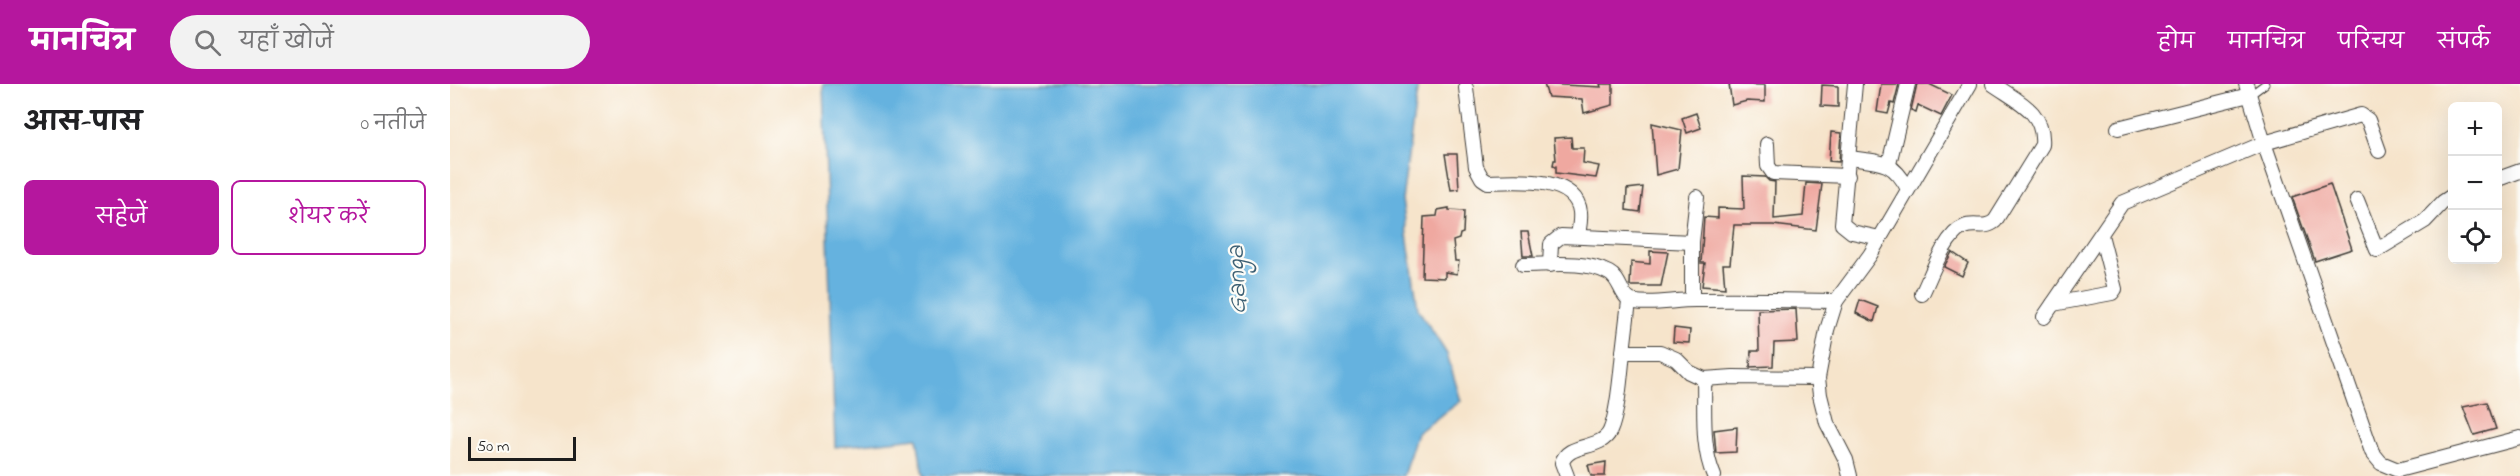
<!DOCTYPE html>
<html lang="hi">
<meta charset="utf-8">
<style>
:root{--surface:#fff;--page:#f2f2f2;--text:#202124;--muted:#757577;--line:#e0e0e0;--accent:#b5179e}
body{margin:0;font-family:"Indie Flower","Playpen Sans Deva",sans-serif;background:var(--page);color:var(--text)}
.controls{position:absolute;right:18px;top:18px;display:grid;overflow:hidden;border-radius:9px;box-shadow:0 6px 24px #0002}
.controls button{width:54px;height:54px;display:grid;place-items:center;padding:0;border:0;border-bottom:2px solid var(--line);background:var(--surface);color:var(--text);font:30px sans-serif}
.scale{position:absolute;left:18px;bottom:15px;width:108px;box-sizing:border-box;padding-left:6px;border:3px solid #1c1c1c;border-top:0;font-size:16px;line-height:21px;white-space:nowrap;color:#1c1c1c;-webkit-text-stroke:4px #fdfcf7;paint-order:stroke}
.list{margin:0;padding:0;list-style:none}
h2{display:flex;justify-content:space-between;align-items:center;height:78px;margin:0;padding:0 24px;font-size:26px}
h2 small{font-size:20px;font-weight:400;color:var(--muted)}
.actions{display:flex;gap:12px;padding:18px 24px}
.actions a{flex:1;padding:14px 0;border:2px solid var(--accent);border-radius:9px;text-align:center;font-size:21px;color:var(--accent)}
.actions .main{background:var(--accent);color:#fff}
.icon{flex:none;width:33px;height:33px;fill:none;stroke:currentColor;stroke-width:2;stroke-linecap:round;stroke-linejoin:round}
.map{position:relative;flex:none;width:2070px;height:392px;overflow:hidden}
header{display:flex;align-items:center;gap:36px;box-sizing:border-box;height:84px;padding:0 30px;background:var(--accent);color:#fff}
header strong{font-size:28px}
nav{display:flex;gap:33px;margin-inline-start:auto;font-size:21px}
.search{width:420px;height:54px;background:var(--page);display:flex;align-items:center;gap:15px;box-sizing:border-box;padding:0 21px;border-radius:33px;color:var(--muted);font-size:22px}
main{display:flex}
aside{flex:1;background:var(--surface)}
.map>svg:first-child{display:block}
</style>
<header>
<strong>मानचित्र</strong>
<div class="search"><svg class="icon" aria-label="search" viewBox="0 0 24 24"><circle cx="10" cy="10" r="6"/><path d="M15 15l6 6"/></svg>यहाँ खोजें</div>
<nav><a>होम</a><a>मानचित्र</a><a>परिचय</a><a>संपर्क</a></nav>
</header>
<main>
<aside>
<h2>आस-पास<small>0 नतीजे</small></h2>
<ul class="list">
</ul>
<div class="actions"><a class="main">सहेजें</a><a>शेयर करें</a></div>
</aside>
<div class="map">
<svg width="2070" height="392" viewBox="0 0 2070 392">
<rect width="100%" height="100%" fill="#fdfcf7"/>
<filter id="ink" filterUnits="userSpaceOnUse"><feTurbulence type="fractalNoise" baseFrequency=".0167" numOctaves="2"/><feDisplacementMap in="SourceGraphic" scale="12" xChannelSelector="R" yChannelSelector="G"/><feConvolveMatrix kernelMatrix="1 2 1 2 8 2 1 2 1" color-interpolation-filters="sRGB"/></filter>
<filter id="wash" filterUnits="userSpaceOnUse"><feTurbulence type="fractalNoise" baseFrequency=".008" numOctaves="4" result="noise"/><feDisplacementMap in="SourceGraphic" scale="24" xChannelSelector="R" yChannelSelector="G"/><feGaussianBlur stdDeviation="1.35" result="paint"/><feColorMatrix in="noise" values="0 0 0 0 0 0 0 0 0 0 0 0 0 0 0 0 0 1.4 0 .05"/><feComposite in="paint" operator="in"/></filter>
<g filter="url(#wash)">
<rect width="100%" height="100%" fill="#f6e4cb"/>
<path fill="#65b2df" stroke="#40677e" stroke-width="1.5" d="M373,0H968L952,116L968,225L997,270L1011,317L967,349L953,392H473L467,354L385,363Z"/>
<g id="blocks">
<g fill="#efa8a0">
<path d="M1094,0L1151,3L1150,0H1163V21L1134,29L1132,15L1098,13Z"/>
<path d="M1279,0L1315,1V18L1297,17L1282,21Z"/>
<path d="M1431,0H1449L1444,20L1441,19L1438,30L1427,28Z"/>
<path d="M1467,0H1479L1502,11L1491,32L1468,21L1466,28L1461,26Z"/>
<path d="M1372,1L1388,2V23L1371,22Z"/>
<path d="M1246,29L1251,44L1237,49L1232,34Z"/>
<path d="M1202,39L1232,46L1228,85L1206,91Z"/>
<path d="M1381,48L1391,49L1389,78L1379,77Z"/>
<path d="M1121,53L1122,64H1134L1133,79L1149,82L1146,94L1106,89V82L1103,81L1104,76H1106L1104,54Z"/>
<path d="M995,70H1007L1009,105L1001,106Z"/>
<path d="M1293,92L1315,93L1319,97L1325,98L1324,135L1353,132L1356,99L1372,100L1366,146L1323,141H1284L1280,180H1273L1275,204L1252,202L1255,179H1251L1254,133L1268,134V124L1294,125Z"/>
<path d="M1880,100L1902,165L1865,177L1842,113Z"/>
<path d="M1193,103L1190,128L1176,126L1177,105Z"/>
<path d="M999,124V126L1014,127L1013,149L1010,150L1009,155L1003,157L1005,177H1009L1007,190L995,188V194L972,193L974,133L987,132L988,126Z"/>
<path d="M1071,148H1078L1083,172H1073Z"/>
<path d="M1200,167L1218,168L1211,202H1180L1181,178L1200,180Z"/>
<path d="M1502,168L1518,179L1512,192L1494,183Z"/>
<path d="M1410,216L1428,223L1424,238L1406,229Z"/>
<path d="M1346,225L1348,258L1324,259L1323,282L1300,283L1301,267H1309L1308,226Z"/>
<path d="M1224,244L1240,246L1239,259L1223,258Z"/>
<path d="M2037,318L2046,345L2024,351L2013,323Z"/>
<path d="M1287,343L1286,368L1266,369L1264,346Z"/>
<path d="M1156,378L1155,392H1141L1138,381Z"/>
</g>
</g>
</g>
<g filter="url(#ink)">
<use href="#blocks" fill-opacity="0" stroke="#3d3a36" stroke-width="1.5"/>
<g fill="none" stroke-linecap="round" stroke-linejoin="round">
<g stroke="#3d3a36" stroke-width="9">
<path id="service" d="M1800,11L1815,0"/>
</g>
<g stroke="#3d3a36" stroke-width="16">
<g id="minor">
<path d="M1405,0L1392,140L1402,148L1430,154"/>
<path d="M1796,0L1814,59L1911,31L1918,36L1929,67"/>
<path d="M1016,4L1026,83L1032,94L1038,98C1064,97 1126,91 1130,128C1131,136 1129,144 1128,152"/>
<path d="M1668,44L1799,11"/>
<path d="M1317,60L1318,82L1323,89L1398,92"/>
<path d="M1399,74C1430,78 1443,76 1458,105"/>
<path d="M1439,80L1458,0"/>
<path d="M2048,95L2070,87"/>
<path d="M1907,116L1927,166L1975,137L1993,118L2002,112"/>
<path d="M1073,181C1099,181 1135,176 1159,189C1172,196 1170,215 1185,218C1204,221 1225,216 1245,216C1292,215 1339,216 1386,217"/>
<path d="M1100,181L1101,160L1111,152L1242,158"/>
<path d="M1472,210C1481,192 1495,150 1514,143C1525,138 1534,146 1545,137L1592,61C1595,27 1567,17 1543,0"/>
<path d="M1242,216V158L1247,113"/>
<path d="M1179,217L1173,268H1210L1226,275L1239,288L1254,295L1283,293L1368,294"/>
<path d="M1603,220L1662,209L1665,205L1651,151"/>
<path d="M1594,233L1672,119L1814,59L1922,368L1931,379L1948,386L2070,354"/>
<path d="M1254,295C1255,326 1251,363 1264,392"/>
<path d="M1117,392L1112,379C1117,358 1151,367 1160,347C1168,330 1171,287 1173,268"/>
<path d="M1400,392L1396,376L1377,339L1370,311L1368,294L1377,246L1386,217L1420,171L1520,0"/>
</g>
</g>
<use href="#service" stroke="#fff" stroke-width="7"/>
<use href="#minor" stroke="#fff" stroke-width="14"/>
</g>
</g>
<g text-anchor="middle" stroke-width="4.5" stroke-linejoin="round" paint-order="stroke">
<g font-size="26" font-style="italic" fill="#3d6074" stroke="#fdfcf7">
<text transform="translate(785 196) rotate(-92)" y="9">Ganga</text>
</g>
</g>
</svg>
<div class="controls">
<button>+</button>
<button>−</button>
<button><svg class="icon" aria-label="locate" viewBox="0 0 24 24"><circle cx="12" cy="12" r="6"/><path d="M12 2v4M12 18v4M2 12h4M18 12h4"/></svg></button>
</div>
<div class="scale">50 m</div>
</div>
</main>
